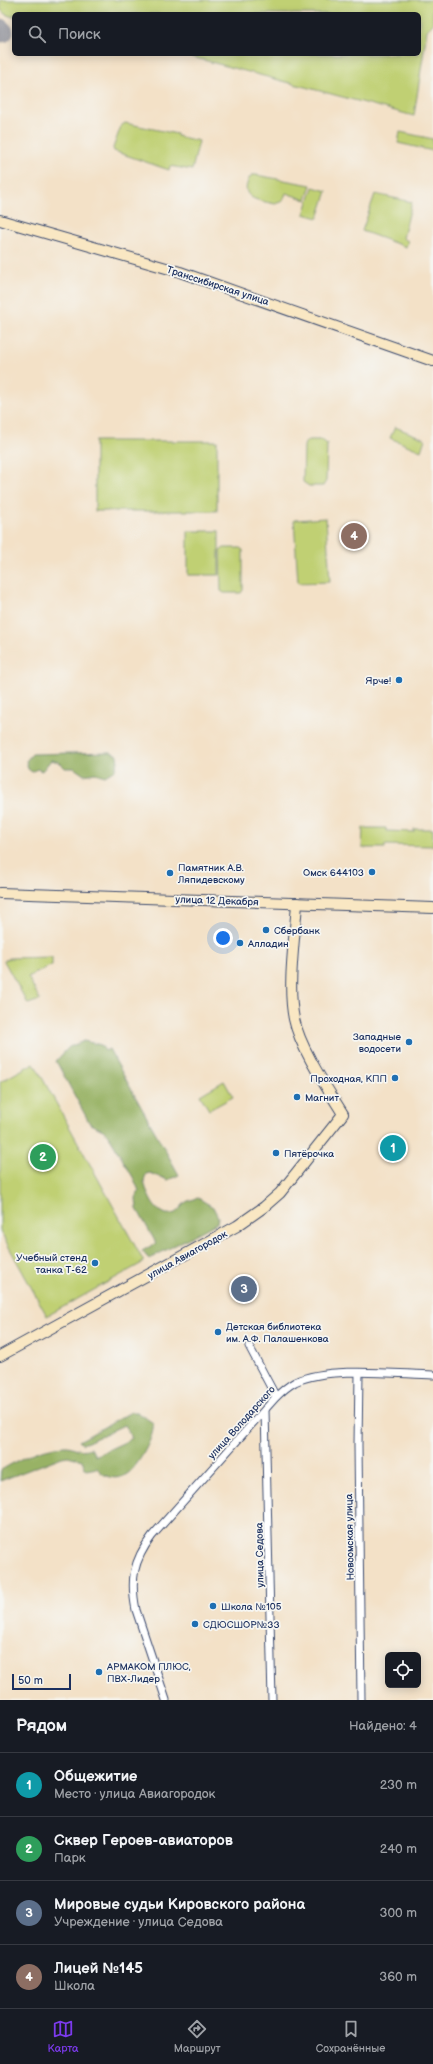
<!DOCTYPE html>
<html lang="ru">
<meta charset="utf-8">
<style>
:root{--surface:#171b24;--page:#20242c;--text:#f1f3f6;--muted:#9ea1a6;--line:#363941;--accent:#7c3aed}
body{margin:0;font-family:"Balsamiq Sans",sans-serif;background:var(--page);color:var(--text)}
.controls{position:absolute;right:12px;bottom:12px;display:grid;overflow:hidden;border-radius:6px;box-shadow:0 2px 10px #0003}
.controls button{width:36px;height:36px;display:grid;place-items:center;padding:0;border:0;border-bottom:1px solid var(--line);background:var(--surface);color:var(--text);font:20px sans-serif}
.scale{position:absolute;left:12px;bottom:10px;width:59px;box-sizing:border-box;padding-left:4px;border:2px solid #1b2f5e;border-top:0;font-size:11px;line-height:14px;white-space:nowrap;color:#1b2f5e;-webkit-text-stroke:3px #f6f6f2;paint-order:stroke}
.you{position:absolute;left:223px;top:938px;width:14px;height:14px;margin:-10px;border:3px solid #fff;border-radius:50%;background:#1a73e8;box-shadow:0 0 0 6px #1a73e833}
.badge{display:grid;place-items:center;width:26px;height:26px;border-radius:50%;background:var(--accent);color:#fff;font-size:13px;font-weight:700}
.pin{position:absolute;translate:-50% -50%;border:2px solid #fff;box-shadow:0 1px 4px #0006}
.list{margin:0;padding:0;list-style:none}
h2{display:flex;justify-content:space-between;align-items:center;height:52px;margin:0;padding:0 16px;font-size:17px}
h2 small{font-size:13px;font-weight:400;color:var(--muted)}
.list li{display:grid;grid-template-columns:26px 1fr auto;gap:12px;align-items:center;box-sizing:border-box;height:64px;padding:0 16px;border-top:1px solid var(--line)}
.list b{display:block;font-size:15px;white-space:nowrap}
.list p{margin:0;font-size:13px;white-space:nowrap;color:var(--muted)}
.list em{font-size:13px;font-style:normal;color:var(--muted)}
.icon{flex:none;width:22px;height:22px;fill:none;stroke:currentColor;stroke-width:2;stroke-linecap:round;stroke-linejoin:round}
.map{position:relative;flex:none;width:433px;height:1700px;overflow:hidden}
.search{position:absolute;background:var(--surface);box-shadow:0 2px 10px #0003;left:12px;right:12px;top:12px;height:44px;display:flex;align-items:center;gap:10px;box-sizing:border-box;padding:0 14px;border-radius:6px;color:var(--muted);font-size:15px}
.sheet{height:308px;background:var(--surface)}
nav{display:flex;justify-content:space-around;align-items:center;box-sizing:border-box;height:56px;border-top:1px solid var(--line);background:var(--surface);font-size:11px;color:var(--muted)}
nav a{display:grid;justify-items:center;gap:2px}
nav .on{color:var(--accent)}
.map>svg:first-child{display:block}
</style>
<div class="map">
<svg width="433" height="1700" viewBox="0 0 433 1700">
<rect width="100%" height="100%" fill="#f6f6f2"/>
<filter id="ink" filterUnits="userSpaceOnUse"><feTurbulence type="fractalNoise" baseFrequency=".025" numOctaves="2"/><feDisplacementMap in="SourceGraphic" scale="8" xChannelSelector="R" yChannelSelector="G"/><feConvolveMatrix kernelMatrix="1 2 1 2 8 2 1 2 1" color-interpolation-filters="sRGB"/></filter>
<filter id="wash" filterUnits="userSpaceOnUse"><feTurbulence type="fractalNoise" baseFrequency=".012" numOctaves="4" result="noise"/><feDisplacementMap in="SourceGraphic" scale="16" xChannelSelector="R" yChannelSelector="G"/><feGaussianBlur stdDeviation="0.9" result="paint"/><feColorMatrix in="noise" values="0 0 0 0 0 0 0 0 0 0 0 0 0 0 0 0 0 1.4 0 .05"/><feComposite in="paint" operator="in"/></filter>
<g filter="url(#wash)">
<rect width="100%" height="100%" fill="#f3e1c7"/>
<g fill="#c0d073" stroke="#6e8068">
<path d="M0,0H433V24L427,30L414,116L181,54H419V14H14V17C2,14 0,12 0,0Z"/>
<path d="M125,123L177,134V136L199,141L192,170L170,166L169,170L114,151L113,148L121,126Z"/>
<path d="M400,132L433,139V151L398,143Z"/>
<path d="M252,175H256L311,185L306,200L286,193L283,201L275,204C263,201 242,200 247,184C248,180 249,178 252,175Z"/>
<path d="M313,187L327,191L318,218L304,214Z"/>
<path d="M375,194L412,202L403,238L408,241L406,247L362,231Z"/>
<path d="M395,427L425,439L421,451L390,438Z"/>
<path d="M310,440H322L327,444L326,481L323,486H309L303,482L304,446L306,441Z"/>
<rect x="95" y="441" width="122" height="70"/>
<path d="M326,518L330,582L298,583L294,520Z"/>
<rect x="188" y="531" width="31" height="44"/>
<path d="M224,548H240L243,550V590L241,593H224L221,591L220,551Z"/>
<path d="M363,828H386V831L414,832V829H433V846L385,845V848H362Z"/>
<path d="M52,957V965L28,977L40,1000L28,1004L4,961L9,958Z"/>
<path d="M34,1063L144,1262L47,1316L0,1231V1082Z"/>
<path d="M224,1081L233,1097L209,1110L200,1095Z"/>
</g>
<g fill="#98b265" stroke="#5a7062">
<path d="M111,752L117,755L118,762L115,770L105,776L95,773L84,775L74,768H65L59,762L51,760L42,771L37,769L32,772L28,769L26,761L32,754Z"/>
<path d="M84,1041L101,1045L105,1051L109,1049L179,1175L168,1180L150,1173L146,1174L144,1181C147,1194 156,1220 175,1213C179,1211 182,1205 186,1202C190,1200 194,1199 198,1198L213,1207L218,1217L217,1223L149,1259L142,1251L156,1243L137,1209L136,1198L139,1191L134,1179L108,1135L103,1130L90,1124L56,1061L69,1047Z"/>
<path d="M131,1412H137L153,1423C156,1435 137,1468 127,1474C117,1481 104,1478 97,1468L86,1470L82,1460L68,1456L62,1457L0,1481L1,1470C22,1458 38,1448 64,1446C75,1445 76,1453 91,1448L95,1456L127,1441L132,1438L124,1425L88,1442L82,1444L79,1441Z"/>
</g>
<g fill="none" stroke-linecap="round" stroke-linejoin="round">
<path stroke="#878892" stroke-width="21" d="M0,29L3,32"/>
</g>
</g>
<g filter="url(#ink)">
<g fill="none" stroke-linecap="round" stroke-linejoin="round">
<g stroke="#3b4a6e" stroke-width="9">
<g id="street">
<path d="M249,1346L276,1397"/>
<path d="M359,1373L358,1445L361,1700"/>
<path d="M265,1410L272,1700"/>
<path d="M166,1700L136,1610C130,1580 133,1561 152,1536L276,1397C282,1391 288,1386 295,1382C329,1366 395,1374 433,1375"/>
</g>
</g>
<g stroke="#3b4a6e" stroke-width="12">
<g id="secondary">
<path d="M0,220L180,272L433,361"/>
<path d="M0,893L433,908"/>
<path d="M0,1356L237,1226L264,1207L280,1193L343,1114C327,1088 300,1048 294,1019C287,986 295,937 297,903"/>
</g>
</g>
<use href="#street" stroke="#fff" stroke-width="7"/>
<use href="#secondary" stroke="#f9e7c3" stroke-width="10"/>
</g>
</g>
<g fill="#1f6fb2" stroke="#f6f6f2" stroke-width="1.5">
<circle cx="399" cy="680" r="4"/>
<circle cx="372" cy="872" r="4"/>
<circle cx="170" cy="873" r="4"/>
<circle cx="266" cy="930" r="4"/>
<circle cx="240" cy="943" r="4"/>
<circle cx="409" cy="1042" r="4"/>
<circle cx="395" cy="1078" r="4"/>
<circle cx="297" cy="1097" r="4"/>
<circle cx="276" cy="1153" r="4"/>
<circle cx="95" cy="1263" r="4"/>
<circle cx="218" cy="1332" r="4"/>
<circle cx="213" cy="1606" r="4"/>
<circle cx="195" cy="1624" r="4"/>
<circle cx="99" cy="1672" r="4"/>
</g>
<g text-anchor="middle" stroke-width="3.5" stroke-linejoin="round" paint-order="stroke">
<g font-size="10" fill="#1b2f5e" stroke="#f6f6f2">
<text transform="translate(218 285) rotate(18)" y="4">Транссибирская улица</text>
<text transform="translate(217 900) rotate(2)" y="4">улица 12 Декабря</text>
<text transform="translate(187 1254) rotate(-29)" y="4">улица Авиагородок</text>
<text transform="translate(241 1422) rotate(-48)" y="4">улица Володарского</text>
<text transform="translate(349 1537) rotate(-91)" y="4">Новоомская улица</text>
<text transform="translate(259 1555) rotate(-91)" y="4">улица Седова</text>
</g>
<g font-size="10" fill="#1b2f5e" stroke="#f6f6f2" text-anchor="start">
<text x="391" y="684" text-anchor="end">Ярче!</text>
<text x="178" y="871">Памятник А.В.<tspan x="178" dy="12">Ляпидевскому</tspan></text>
<text x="364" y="876" text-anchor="end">Омск 644103</text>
<text x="274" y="934">Сбербанк</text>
<text x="248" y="947">Алладин</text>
<text x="401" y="1040" text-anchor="end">Западные<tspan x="401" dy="12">водосети</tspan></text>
<text x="387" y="1082" text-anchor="end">Проходная, КПП</text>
<text x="305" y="1101">Магнит</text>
<text x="284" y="1157">Пятёрочка</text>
<text x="87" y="1261" text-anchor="end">Учебный стенд<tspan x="87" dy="12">танка Т-62</tspan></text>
<text x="226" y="1330">Детская библиотека<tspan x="226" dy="12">им. А.Ф. Палашенкова</tspan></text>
<text x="221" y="1610">Школа №105</text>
<text x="203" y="1628">СДЮСШОР№33</text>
<text x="107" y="1670">АРМАКОМ ПЛЮС,<tspan x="107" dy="12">ПВХ-Лидер</tspan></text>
</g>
</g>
</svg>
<div class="controls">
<button><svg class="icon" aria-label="locate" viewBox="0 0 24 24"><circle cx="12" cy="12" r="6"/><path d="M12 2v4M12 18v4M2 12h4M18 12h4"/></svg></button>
</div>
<div class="scale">50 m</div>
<div class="you"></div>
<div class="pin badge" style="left:393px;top:1148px;background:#0f9aa8">1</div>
<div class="pin badge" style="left:43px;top:1157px;background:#2e9e5b">2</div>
<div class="pin badge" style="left:244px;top:1289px;background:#5c6f8a">3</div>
<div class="pin badge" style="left:354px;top:536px;background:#8d6e63">4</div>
<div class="search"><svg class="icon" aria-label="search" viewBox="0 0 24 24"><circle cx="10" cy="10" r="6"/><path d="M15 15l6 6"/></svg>Поиск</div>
</div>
<section class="sheet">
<h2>Рядом<small>Найдено: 4</small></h2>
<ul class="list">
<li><span class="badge" style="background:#0f9aa8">1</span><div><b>Общежитие</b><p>Место · улица Авиагородок</p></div><em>230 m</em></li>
<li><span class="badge" style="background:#2e9e5b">2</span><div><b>Сквер Героев-авиаторов</b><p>Парк</p></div><em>240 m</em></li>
<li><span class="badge" style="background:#5c6f8a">3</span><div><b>Мировые судьи Кировского района</b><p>Учреждение · улица Седова</p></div><em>300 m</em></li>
<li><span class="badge" style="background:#8d6e63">4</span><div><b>Лицей №145</b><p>Школа</p></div><em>360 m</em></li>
</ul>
</section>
<nav>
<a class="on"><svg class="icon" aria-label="map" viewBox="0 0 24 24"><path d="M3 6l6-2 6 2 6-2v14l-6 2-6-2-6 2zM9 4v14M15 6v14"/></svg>Карта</a>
<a><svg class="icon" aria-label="directions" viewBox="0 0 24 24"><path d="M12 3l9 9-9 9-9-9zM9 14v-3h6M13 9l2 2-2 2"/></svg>Маршрут</a>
<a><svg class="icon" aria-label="saved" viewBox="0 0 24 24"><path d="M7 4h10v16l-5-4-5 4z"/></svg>Сохранённые</a>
</nav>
